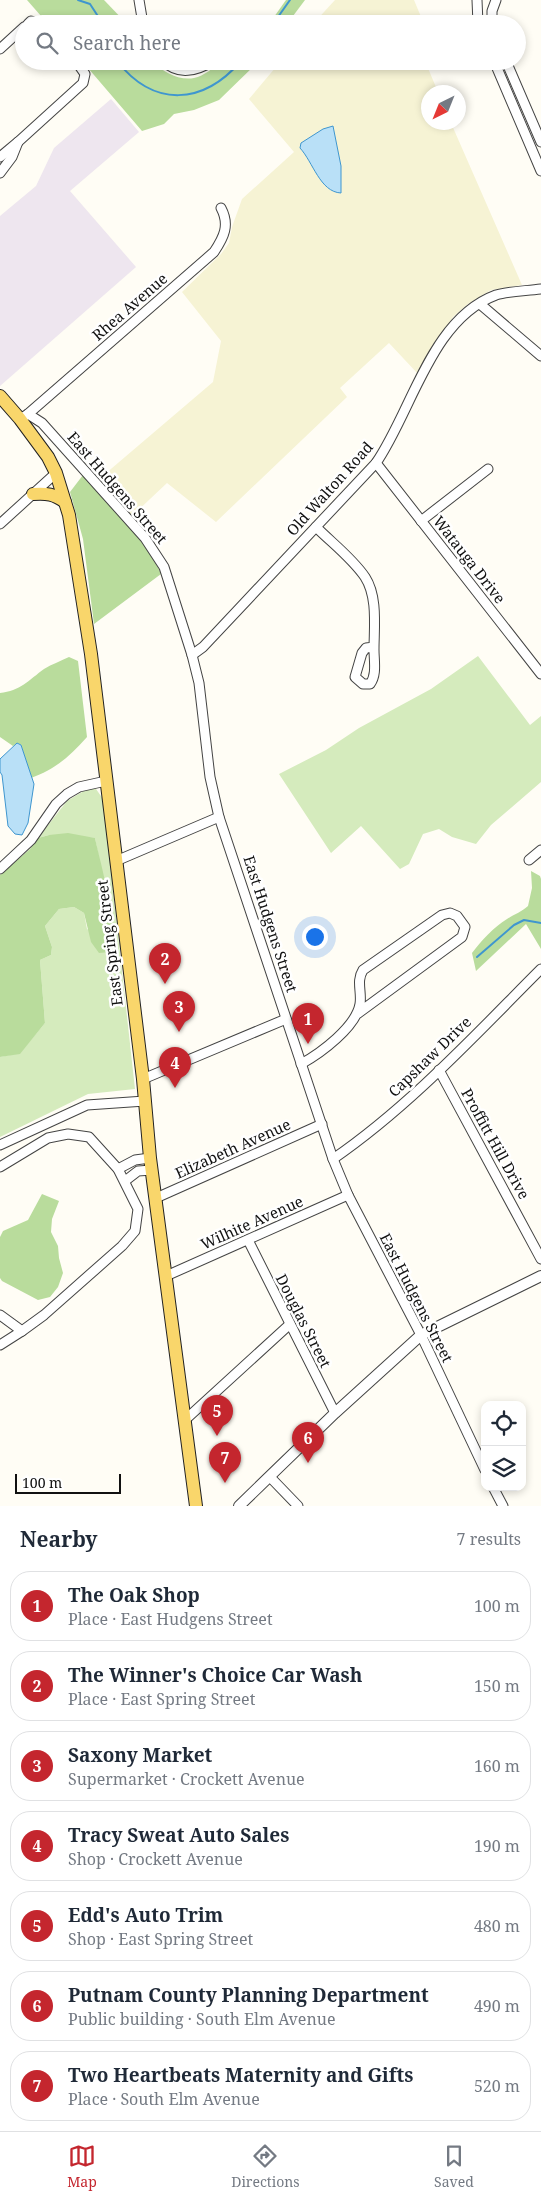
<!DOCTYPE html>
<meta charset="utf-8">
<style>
:root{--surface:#fff;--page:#f2f2f3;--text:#1f2937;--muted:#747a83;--line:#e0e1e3;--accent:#c4262e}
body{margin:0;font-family:"Noto Serif",serif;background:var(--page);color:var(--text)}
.controls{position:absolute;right:15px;bottom:15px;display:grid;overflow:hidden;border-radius:10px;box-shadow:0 2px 8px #0003}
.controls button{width:45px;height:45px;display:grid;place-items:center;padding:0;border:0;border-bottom:1px solid var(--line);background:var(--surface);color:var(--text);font:25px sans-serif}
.compass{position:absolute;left:421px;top:85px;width:45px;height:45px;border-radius:50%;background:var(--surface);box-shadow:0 2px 8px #0003;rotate:223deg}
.scale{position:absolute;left:15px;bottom:12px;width:106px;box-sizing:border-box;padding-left:5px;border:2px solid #111;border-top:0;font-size:14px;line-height:18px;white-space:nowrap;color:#111;-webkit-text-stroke:4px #fff;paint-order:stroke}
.you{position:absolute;left:314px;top:936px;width:18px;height:18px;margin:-12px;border:4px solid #fff;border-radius:50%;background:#1a73e8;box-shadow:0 0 0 8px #1a73e833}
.badge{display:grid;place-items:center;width:32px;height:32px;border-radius:50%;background:var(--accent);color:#fff;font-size:16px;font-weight:700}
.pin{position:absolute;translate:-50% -41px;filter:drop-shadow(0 1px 2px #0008)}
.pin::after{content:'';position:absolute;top:26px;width:18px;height:15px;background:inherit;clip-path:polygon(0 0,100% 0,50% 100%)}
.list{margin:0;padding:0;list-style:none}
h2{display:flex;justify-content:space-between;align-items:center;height:65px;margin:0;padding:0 20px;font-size:21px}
h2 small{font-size:16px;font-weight:400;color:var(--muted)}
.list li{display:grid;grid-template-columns:32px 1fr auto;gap:15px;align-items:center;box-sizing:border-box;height:70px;margin:0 10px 10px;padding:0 10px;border:1px solid var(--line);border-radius:20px}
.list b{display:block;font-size:19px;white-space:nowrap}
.list p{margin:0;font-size:16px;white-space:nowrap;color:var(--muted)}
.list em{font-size:16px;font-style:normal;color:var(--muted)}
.icon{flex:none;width:28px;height:28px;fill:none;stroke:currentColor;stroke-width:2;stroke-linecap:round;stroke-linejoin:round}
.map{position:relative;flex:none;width:541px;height:1506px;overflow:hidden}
.search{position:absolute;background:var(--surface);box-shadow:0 2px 8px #0003;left:15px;right:15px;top:15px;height:55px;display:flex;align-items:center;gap:12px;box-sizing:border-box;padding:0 18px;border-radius:28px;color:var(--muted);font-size:19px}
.sheet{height:625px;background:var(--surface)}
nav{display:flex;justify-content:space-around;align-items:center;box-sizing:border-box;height:70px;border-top:1px solid var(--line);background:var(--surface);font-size:14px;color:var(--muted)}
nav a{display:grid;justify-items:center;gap:2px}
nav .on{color:var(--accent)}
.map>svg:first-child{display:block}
</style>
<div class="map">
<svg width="541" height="1506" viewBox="0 0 541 1506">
<rect width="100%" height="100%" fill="#fffdf5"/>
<path fill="#eee6ef" d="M111,99L139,132L70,191L136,267L0,386V216L36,186L54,148Z"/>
<g fill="#f6f3d4">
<path d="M335,0H414L424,24H313Z"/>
<path d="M281,61H425L438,92H428V122L451,123L522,285L491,290L468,304L453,317L420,367L418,374L389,343L340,388L347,397L216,522L167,483L132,516L98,480L213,382L221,341L182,292L221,254L229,243L232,227L242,199L294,152L249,99Z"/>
</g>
<g fill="#d5ebbd">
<path d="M478,656L530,725L541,716V782L491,825L476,844L452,837L439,829L423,834L409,864L400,869L361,826L331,853L279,774L326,750L359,728L431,689Z"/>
<path d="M87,789H96L103,799L135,1089L88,1094L0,1137V1057L20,1053L45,1023L40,960L51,955L52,947L45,926L59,909L74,907L84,913L87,929L113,944L111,920L95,838L49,835L38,838L67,801Z"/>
</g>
<g fill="#b9dc9c">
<path d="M27,0H104L127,24H48Z"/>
<path d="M286,0H305L287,24H269Z"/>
<path d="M82,61H154C161,72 180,81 194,78C204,76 213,68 221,61H259L219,100L194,110L174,114L164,124L142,131Z"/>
<path d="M83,475C105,500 151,545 161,574L94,624L83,539L70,492Z"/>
<path d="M69,657L78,661L87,737C70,756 56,769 31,778L21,745L17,743L13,746L0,737V693C20,691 29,680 44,669C52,664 61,661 69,657Z"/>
<path d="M68,833L95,838C101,866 119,927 110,952L99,953L91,942L84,913L74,907L59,909L45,926L52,947L51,955L40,960L45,1023L20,1054L0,1057V875L30,849L38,838L49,835Z"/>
<path d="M531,871L540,876L541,879V949L526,924L476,971L472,953C481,941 494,927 507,919C515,914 521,912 528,906L532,888Z"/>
<path d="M42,1194L59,1201L52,1219L51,1232L58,1246L59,1258L63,1273L58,1287L50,1297L38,1300L2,1281L0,1278V1237L3,1231L28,1220Z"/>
</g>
<g fill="#b9e0f7" stroke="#3f96cf">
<path d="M333,126L341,166V193C320,192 313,162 300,148L301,143L323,129Z"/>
<path d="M17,743L21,745L34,784L28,823L22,835L15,834L8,826L2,775L0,772V759Z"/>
</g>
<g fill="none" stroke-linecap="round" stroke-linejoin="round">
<g stroke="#3f96cf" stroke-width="2">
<path d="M78,0L90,4L103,24"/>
<path d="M273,24L290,0"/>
<path d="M117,61C154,108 203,105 241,61"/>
<path d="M477,957L514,925L524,920L541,923"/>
</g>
<g stroke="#444" stroke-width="11">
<g id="minor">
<path d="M139,0L143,24"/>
<path d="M477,0L478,24"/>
<path d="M28,24L31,21L44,24"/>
<path d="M492,24V11L496,0"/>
<path d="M0,49L24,27"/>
<path d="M164,61C178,76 197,71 213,61"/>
<path d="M494,61L541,171"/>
<path d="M506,61L541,142"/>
<path d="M0,157L18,142"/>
<path d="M0,173L12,157L18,142L83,83L85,74L76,61"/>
<path d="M480,304L541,356"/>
<path d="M28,414L214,252C224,237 230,225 221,208"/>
<path d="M20,419L28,414L42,423L145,538L164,567L192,655L199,683L210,777L219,817L333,1159L348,1195L421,1335L485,1470"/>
<path d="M376,463L541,674"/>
<path d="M421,521L488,469"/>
<path d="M0,524L56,473"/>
<path d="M316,527C332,543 352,558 365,577C378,597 374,627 374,650C374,661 377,675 370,684H363L355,677L362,653L366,648L374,647"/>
<path d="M192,655L203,647L376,463C412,411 431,319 496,295C509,291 527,291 541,289"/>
<path d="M529,860L541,850"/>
<path d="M116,861L219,817"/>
<path d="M0,869L31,840L56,804L67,794L79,787L106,781"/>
<path d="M301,1064C321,1053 356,1027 360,1004C362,992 356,981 363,970L442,915L450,913L457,916L465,927L462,937L357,1014"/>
<path d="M439,1070L541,1259"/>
<path d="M143,1079L286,1019"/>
<path d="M0,1145L87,1105L145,1101"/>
<path d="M333,1159C410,1106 475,1035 541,969"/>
<path d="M0,1167L48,1138L68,1134L89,1137L118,1169L138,1209L135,1231L122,1246L44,1315L22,1331L0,1315"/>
<path d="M118,1169L135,1160L150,1158"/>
<path d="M125,1181L138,1171L152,1170"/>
<path d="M156,1198L322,1124"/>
<path d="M248,1240L335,1413"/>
<path d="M166,1276L348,1195"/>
<path d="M0,1345L22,1331"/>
<path d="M185,1420L289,1325"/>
<path d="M270,1477L298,1506"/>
<path d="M493,1487L503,1506"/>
</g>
</g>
<g stroke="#444" stroke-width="12">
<path id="tertiary" d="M239,1506L335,1413L421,1335L541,1276"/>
</g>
<g stroke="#222" stroke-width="14">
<g id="primary">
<path d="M0,396L20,419L48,457L56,473L69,515L91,654L143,1079L150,1158L196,1506"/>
<path d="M33,494C47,493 54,494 65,502"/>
</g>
</g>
<use href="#minor" stroke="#fff" stroke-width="9"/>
<use href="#tertiary" stroke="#fff" stroke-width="10"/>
<use href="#primary" stroke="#f9d66b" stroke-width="12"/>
</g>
<g text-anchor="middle" stroke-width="5" stroke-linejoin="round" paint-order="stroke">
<g font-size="15" fill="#111" stroke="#fff">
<text transform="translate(130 307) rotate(-41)" y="5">Rhea Avenue</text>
<text transform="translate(117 488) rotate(49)" y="5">East Hudgens Street</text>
<text transform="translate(330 489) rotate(-48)" y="5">Old Walton Road</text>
<text transform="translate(469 560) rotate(52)" y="5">Watauga Drive</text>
<text transform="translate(270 924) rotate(72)" y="5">East Hudgens Street</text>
<text transform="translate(110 943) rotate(-97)" y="5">East Spring Street</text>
<text transform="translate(430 1057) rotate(-44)" y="5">Capshaw Drive</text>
<text transform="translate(495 1144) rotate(61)" y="5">Proffitt Hill Drive</text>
<text transform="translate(233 1149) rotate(-24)" y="5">Elizabeth Avenue</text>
<text transform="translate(252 1223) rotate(-24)" y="5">Wilhite Avenue</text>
<text transform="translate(416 1298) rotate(63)" y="5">East Hudgens Street</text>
<text transform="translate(303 1321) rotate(63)" y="5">Douglas Street</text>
</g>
</g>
</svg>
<div class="controls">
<button><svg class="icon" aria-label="locate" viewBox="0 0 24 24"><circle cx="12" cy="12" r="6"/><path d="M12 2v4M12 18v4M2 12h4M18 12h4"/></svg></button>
<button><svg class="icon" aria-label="layers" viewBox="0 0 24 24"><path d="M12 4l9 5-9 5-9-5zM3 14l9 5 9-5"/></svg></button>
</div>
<svg class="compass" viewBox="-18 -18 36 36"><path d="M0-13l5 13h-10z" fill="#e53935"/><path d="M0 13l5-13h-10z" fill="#747a83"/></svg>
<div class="scale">100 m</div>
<div class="you"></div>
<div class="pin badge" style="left:308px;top:1044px">1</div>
<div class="pin badge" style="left:165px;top:984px">2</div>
<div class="pin badge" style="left:179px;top:1032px">3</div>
<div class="pin badge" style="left:175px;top:1088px">4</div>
<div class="pin badge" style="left:217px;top:1436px">5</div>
<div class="pin badge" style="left:308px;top:1463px">6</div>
<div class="pin badge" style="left:225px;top:1483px">7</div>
<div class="search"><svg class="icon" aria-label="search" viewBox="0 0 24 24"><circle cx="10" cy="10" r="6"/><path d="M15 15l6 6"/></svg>Search here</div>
</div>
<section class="sheet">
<h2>Nearby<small>7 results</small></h2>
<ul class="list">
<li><span class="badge">1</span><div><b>The Oak Shop</b><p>Place · East Hudgens Street</p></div><em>100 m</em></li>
<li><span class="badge">2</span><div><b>The Winner's Choice Car Wash</b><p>Place · East Spring Street</p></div><em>150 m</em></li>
<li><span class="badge">3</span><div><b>Saxony Market</b><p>Supermarket · Crockett Avenue</p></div><em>160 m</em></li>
<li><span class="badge">4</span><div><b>Tracy Sweat Auto Sales</b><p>Shop · Crockett Avenue</p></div><em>190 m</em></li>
<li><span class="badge">5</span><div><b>Edd's Auto Trim</b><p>Shop · East Spring Street</p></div><em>480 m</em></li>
<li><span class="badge">6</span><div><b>Putnam County Planning Department</b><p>Public building · South Elm Avenue</p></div><em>490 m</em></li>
<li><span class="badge">7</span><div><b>Two Heartbeats Maternity and Gifts</b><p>Place · South Elm Avenue</p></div><em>520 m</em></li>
</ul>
</section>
<nav>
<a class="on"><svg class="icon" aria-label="map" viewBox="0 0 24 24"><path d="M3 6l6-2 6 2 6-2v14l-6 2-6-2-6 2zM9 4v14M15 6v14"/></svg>Map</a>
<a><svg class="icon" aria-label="directions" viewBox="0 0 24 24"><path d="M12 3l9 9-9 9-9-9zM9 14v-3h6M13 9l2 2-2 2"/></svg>Directions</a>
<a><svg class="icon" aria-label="saved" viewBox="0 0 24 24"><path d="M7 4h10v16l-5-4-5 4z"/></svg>Saved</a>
</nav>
